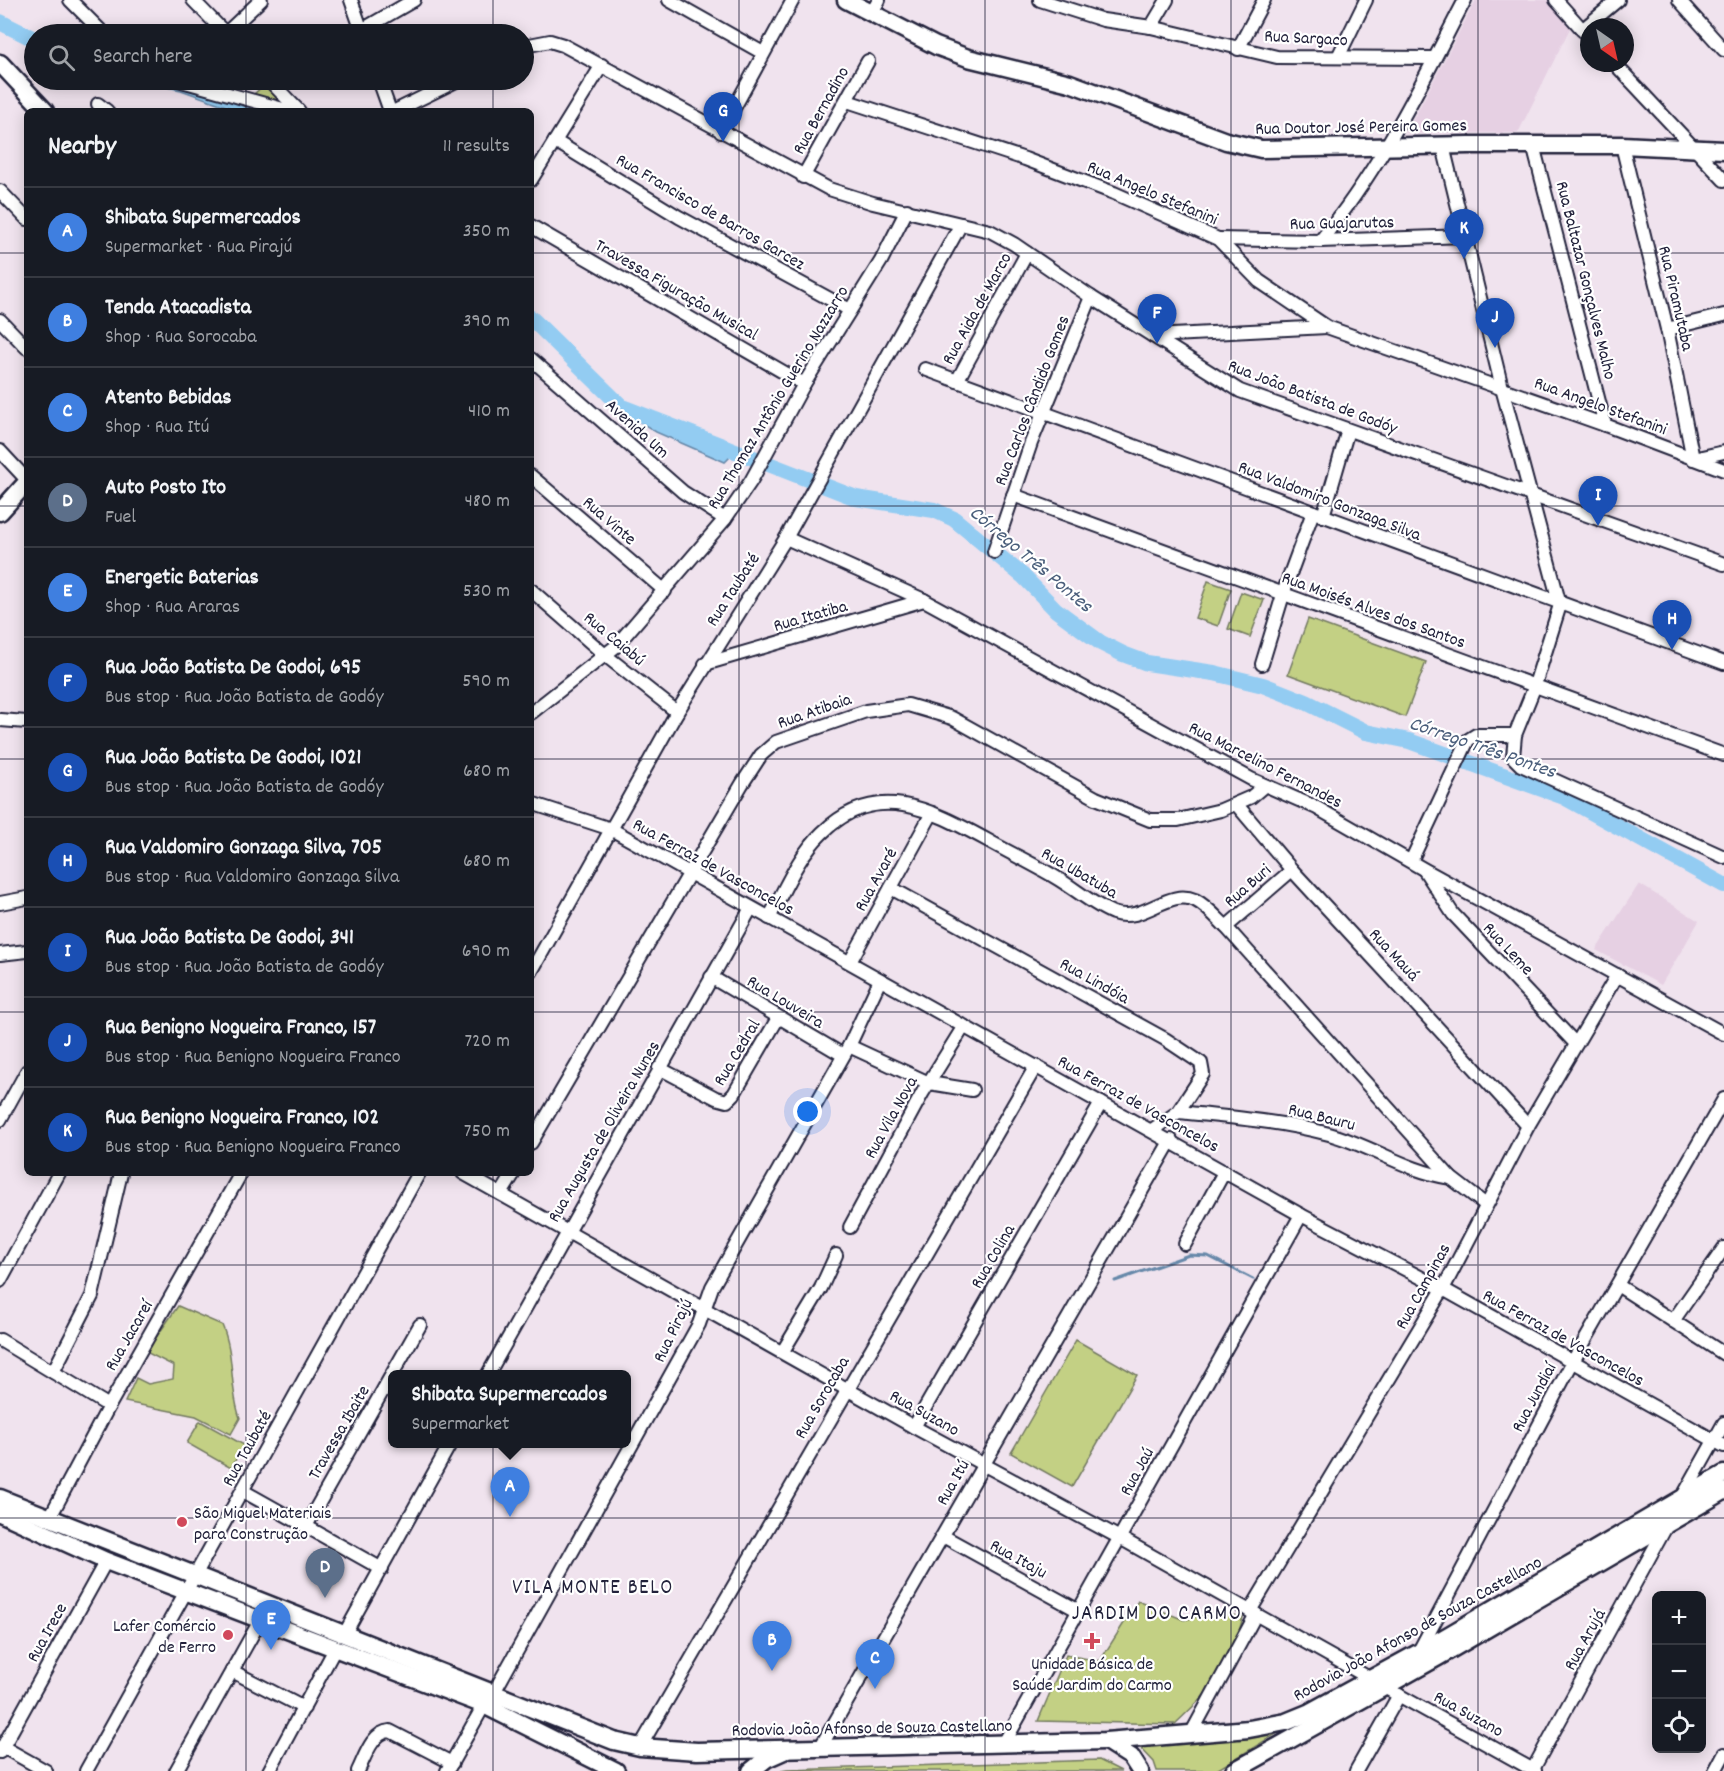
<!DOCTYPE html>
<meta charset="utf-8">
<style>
:root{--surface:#171b24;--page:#242831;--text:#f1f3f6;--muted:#9ea1a6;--line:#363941;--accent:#ea580c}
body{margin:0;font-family:Dekko,sans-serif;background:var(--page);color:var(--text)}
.controls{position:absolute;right:18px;bottom:18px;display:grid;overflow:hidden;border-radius:9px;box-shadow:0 3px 15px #0003}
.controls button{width:54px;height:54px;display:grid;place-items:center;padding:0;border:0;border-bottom:2px solid var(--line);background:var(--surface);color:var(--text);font:30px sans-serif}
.compass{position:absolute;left:1580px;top:18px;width:54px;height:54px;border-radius:50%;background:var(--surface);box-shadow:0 3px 15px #0003;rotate:146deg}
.you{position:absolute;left:808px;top:1112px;width:21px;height:21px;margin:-15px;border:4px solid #fff;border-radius:50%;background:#1a73e8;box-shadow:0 0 0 9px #1a73e833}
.badge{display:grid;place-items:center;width:39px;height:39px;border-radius:50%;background:var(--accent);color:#fff;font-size:20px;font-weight:700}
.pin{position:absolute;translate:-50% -50px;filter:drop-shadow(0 2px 3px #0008)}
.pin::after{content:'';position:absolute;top:32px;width:21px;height:18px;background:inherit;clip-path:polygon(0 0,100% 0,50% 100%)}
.popup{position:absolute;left:388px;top:1370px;width:243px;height:78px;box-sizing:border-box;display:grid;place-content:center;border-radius:9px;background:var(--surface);filter:drop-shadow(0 2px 4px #0005);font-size:20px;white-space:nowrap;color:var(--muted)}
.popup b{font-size:22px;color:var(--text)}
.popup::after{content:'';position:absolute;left:50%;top:100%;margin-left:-12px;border:12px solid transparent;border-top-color:var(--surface)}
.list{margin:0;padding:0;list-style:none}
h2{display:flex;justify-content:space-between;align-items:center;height:78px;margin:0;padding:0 24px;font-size:26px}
h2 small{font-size:20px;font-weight:400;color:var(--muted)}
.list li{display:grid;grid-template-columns:39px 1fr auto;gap:18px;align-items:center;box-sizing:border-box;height:90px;padding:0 24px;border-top:2px solid var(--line)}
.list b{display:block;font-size:22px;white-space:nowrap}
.list p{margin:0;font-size:20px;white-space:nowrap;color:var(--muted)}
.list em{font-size:20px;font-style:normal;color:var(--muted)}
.icon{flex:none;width:33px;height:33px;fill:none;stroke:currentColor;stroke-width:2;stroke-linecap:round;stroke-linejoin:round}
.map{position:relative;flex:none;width:1724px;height:1771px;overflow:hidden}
.search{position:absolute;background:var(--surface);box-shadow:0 3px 15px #0003;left:24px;top:24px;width:510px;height:66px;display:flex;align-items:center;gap:15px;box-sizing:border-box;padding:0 21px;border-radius:33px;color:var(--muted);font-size:22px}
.panel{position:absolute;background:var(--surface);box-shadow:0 3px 15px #0003;left:24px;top:108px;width:510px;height:1068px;border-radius:9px}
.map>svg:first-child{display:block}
</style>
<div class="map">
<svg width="1724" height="1771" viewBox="0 0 1724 1771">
<rect width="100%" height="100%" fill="#f0e3ee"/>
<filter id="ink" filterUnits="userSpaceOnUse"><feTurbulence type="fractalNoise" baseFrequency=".0167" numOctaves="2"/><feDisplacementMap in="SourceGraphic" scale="12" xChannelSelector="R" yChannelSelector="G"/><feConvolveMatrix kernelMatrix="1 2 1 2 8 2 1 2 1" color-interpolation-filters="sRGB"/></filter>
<g filter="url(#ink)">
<g fill="#e6d0e3">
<path d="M1476,0H1548L1571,26L1518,133H1406Z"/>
<path d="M1639,884L1699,921L1661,985L1596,950Z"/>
</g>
<g fill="#c3d084" stroke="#727960" stroke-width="1.5">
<path d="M266,83L284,101L280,106L253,95Z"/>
<path d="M1208,581L1231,589L1218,626L1195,618Z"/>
<path d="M1241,592L1264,600L1250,637L1228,629Z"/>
<path d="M1308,619L1426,662L1405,717L1288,674Z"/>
<path d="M178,1306L222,1325C235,1355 229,1387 240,1418L231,1434L196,1416L125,1402L136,1378L148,1384L173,1379L174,1366L146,1352Z"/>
<path d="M1076,1340L1137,1375L1072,1487L1011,1453Z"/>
<path d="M200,1421L244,1445L231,1468L187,1443Z"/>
<path d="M1138,1601L1184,1620L1217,1612L1243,1617C1229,1672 1215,1686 1175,1724L1038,1721L1066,1655L1100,1661Z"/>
<path d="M1281,1731L1215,1771H1157L1154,1762L1137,1744L1233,1740Z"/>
<path d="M1099,1760L1121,1771H781L787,1770Z"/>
</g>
<g fill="#93ccf2" stroke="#6688a9" stroke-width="1.5">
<path d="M131,80C175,80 216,96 256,111H240L181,90Z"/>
<path d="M576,365L611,401L659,428L733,454L725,462L656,432L606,400L573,367Z"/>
</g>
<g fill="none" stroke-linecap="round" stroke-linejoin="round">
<path stroke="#6688a9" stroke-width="3" d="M1115,1281L1189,1255L1208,1256L1253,1279"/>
<g stroke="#93ccf2" stroke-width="16">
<path d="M0,22L34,39"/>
<path d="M531,318L622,407L856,498L934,510L954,519L1023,576L1056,610L1101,643L1123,654L1147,663L1214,673L1263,685L1306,702L1366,732L1409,741L1564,797L1724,885"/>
</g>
<g stroke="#22223b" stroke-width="16">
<g id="minor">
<path d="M70,0L104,34"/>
<path d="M193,0L226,34"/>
<path d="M351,0L363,34"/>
<path d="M669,0L763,53"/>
<path d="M1040,0L1103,20L1151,27L1277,57L1434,58"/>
<path d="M1556,0L1589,37"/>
<path d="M1679,0L1724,50"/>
<path d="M871,14L879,0"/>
<path d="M1151,27L1167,0"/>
<path d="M362,30L414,0"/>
<path d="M1582,30L1618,0"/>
<path d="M225,34L261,0"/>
<path d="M524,46L550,41L563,45L829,189L873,203L990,231L1014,244L1091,297L1240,391L1724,564"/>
<path d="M1238,49L1264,0"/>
<path d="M1338,57L1366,0"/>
<path d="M1614,63L1724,180"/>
<path d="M178,80L290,111"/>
<path d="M269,80L299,111"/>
<path d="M379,80L390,111"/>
<path d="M847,101L1025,159L1114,193L1218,239L1259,281L1327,327L1605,425L1724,470"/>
<path d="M98,104L107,111"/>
<path d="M395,111L458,80"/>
<path d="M721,132L793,0"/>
<path d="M555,141L679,217L850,310"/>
<path d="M1533,145L1605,425"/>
<path d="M1622,145L1667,329L1693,459L1724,452"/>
<path d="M1443,146L1502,388L1560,605L1534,688L1515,735L1513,757L1521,765L1724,857"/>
<path d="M803,177L868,61"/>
<path d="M531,180L602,65"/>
<path d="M0,191L27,219"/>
<path d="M531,226L804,384"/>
<path d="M1218,239L1320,241L1466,236"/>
<path d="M1320,241C1380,170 1422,82 1465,0"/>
<path d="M0,320L27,348"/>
<path d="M1667,329L1724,315"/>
<path d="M1153,336L1327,327"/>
<path d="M531,359L683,492L725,519"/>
<path d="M925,369L1724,663"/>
<path d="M957,381L1027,253"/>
<path d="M0,451L27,480"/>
<path d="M531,476L665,591"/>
<path d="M1013,495L1724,755"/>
<path d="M1323,516L1348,430"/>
<path d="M786,538L924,600L1251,779L1317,808L1425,870L1724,1034"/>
<path d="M994,552L1031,443L1091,297"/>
<path d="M531,590L605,655L677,712"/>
<path d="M705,664L924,600"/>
<path d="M1262,664L1286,585L1313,512"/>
<path d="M531,713L615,647L725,519L751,481L804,384L881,261L907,210"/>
<path d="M0,720L27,722"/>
<path d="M531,803L611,829L1301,1215L1443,1289L1724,1446"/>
<path d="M1237,805L1292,870L1528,1126"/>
<path d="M1411,861L1468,740L1476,735H1515"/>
<path d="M1425,871L1453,914L1576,1044"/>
<path d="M891,888L1165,1039L1201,1063L1203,1074L1178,1112L1152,1130"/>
<path d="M0,903L27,898"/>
<path d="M769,918C785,889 798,856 822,833C876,780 930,809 987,840C1010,853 1033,864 1055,877C1074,888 1093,905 1113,913C1144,924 1167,888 1195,900C1207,906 1217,918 1226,927L1451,1178L1486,1205"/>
<path d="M1226,927L1292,870"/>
<path d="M0,954L27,951"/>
<path d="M850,962L932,813"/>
<path d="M531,972L677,712L786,538L961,224"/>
<path d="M711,977L843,1055"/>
<path d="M849,1046L929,1083L972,1090"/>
<path d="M659,1068L716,1098L727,1101L734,1094L778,1018"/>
<path d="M1178,1112C1229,1117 1280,1121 1329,1134C1373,1146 1405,1171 1451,1178"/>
<path d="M0,1120L27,1071"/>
<path d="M531,1143L742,784L761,755L776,742L866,711L908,705L952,718L1096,798L1150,820H1178L1221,810L1251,797L1264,786"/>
<path d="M463,1173L914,1427L1120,1538L1371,1679"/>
<path d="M501,1194L514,1173"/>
<path d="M850,1227L923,1092L964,1026"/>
<path d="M1185,1244L1224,1172"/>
<path d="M0,1281L59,1173"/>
<path d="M1619,1286L1724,1354"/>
<path d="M1673,1321L1724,1248"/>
<path d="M0,1340L109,1406"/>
<path d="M783,1351L821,1288L836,1255"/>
<path d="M53,1372L92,1296L121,1173"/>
<path d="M488,1374L751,908"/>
<path d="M914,1427L1101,1103"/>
<path d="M243,1491L382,1569"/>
<path d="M1682,1498L1724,1423"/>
<path d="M50,1517L109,1406L241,1173"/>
<path d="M306,1526L420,1325"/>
<path d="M943,1536L1079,1611"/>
<path d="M1250,1611L1443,1289L1528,1126L1617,975"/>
<path d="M344,1635L450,1444"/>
<path d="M1418,1653L1572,1363L1724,1099"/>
<path d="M232,1671L304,1708"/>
<path d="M1384,1687L1535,1771"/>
<path d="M493,1694L699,1324L712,1287L849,1046L880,980"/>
<path d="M1192,1732L1256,1614"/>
<path d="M1003,1745L1301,1215"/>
<path d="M3,1747L46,1771"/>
<path d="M640,1747L1036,1066"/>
<path d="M820,1748L1171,1140"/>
<path d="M0,1752L106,1561"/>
<path d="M86,1771L419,1173"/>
<path d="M176,1771L261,1619"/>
<path d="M269,1771L336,1647"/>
<path d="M358,1771C365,1757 372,1732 390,1731L452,1763"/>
<path d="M447,1771L484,1705"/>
<path d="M1356,1771L1399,1695"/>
<path d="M1532,1771L1667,1525"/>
<path d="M1715,1771L1724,1754"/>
</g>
</g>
<g stroke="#22223b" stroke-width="21">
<g id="major">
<path d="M846,0L936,46L968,58L1070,83L1226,141L1261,149L1469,145H1622L1724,150"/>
<path d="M0,63L45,111"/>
<path d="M0,512L27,482"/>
<path d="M0,1498L614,1741L640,1747L697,1751L1106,1741L1249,1729L1286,1722L1308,1713L1418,1653L1724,1474"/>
<path d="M0,1513L106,1561L484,1705L616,1771"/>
<path d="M1106,1741L1131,1757L1140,1771"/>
<path d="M751,1771L766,1759L784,1751"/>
<path d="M1234,1771L1438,1657L1724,1491"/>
</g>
</g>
<use href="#minor" stroke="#fff" stroke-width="12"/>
<use href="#major" stroke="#fff" stroke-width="16"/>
</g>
</g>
<path fill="none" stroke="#22223b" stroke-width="1.5" stroke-opacity="0.55" d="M246,0V34M493,0V34M739,0V1771M985,0V1771M1231,0V1771M1478,0V1771M246,80V111M493,80V111M0,253H27M531,253H1724M0,506H27M531,506H1724M0,759H27M531,759H1724M0,1012H27M531,1012H1724M246,1173V1771M493,1173V1771M0,1265H1724M0,1518H1724"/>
<g fill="#d1495b" stroke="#fff" stroke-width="2">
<circle cx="182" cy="1522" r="6"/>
<circle cx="228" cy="1635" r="6"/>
<path d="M1089 1632h6v6h6v6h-6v6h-6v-6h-6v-6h6z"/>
</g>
<g text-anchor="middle" stroke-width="4.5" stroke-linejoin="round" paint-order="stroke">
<g font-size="18" fill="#22223b" stroke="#fff">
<text transform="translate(1306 37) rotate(3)" y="6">Rua Sargaco</text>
<text transform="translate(820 110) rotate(-61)" y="6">Rua Bernadino</text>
<text transform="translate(1361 126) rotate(-1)" y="6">Rua Doutor José Pereira Gomes</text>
<text transform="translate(1153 192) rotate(23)" y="6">Rua Angelo Stefanini</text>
<text transform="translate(711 211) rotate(30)" y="6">Rua Francisco de Barros Garcez</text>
<text transform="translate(1342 222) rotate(-1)" y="6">Rua Guajarutas</text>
<text transform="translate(1587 280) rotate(76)" y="6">Rua Baltazar Gonçalves Malho</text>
<text transform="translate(677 289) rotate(30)" y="6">Travessa Figuração Musical</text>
<text transform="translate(1677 298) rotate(77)" y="6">Rua Piramutaba</text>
<text transform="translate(976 308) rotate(-61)" y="6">Rua Aida de Marco</text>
<text transform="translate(1313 396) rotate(21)" y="6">Rua João Batista de Godóy</text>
<text transform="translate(777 397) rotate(-59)" y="6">Rua Thomaz Antônio Guerino Nazzarro</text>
<text transform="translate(1031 400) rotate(-69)" y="6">Rua Carlos Cândido Gomes</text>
<text transform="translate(1601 405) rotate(20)" y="6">Rua Angelo Stefanini</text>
<text transform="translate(638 428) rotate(42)" y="6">Avenida Um</text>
<text transform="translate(1330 500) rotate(21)" y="6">Rua Valdomiro Gonzaga Silva</text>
<text transform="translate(610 520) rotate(41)" y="6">Rua Vinte</text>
<text transform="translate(732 589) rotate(-57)" y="6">Rua Taubaté</text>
<text transform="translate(1374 609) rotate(20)" y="6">Rua Moisés Alves dos Santos</text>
<text transform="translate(810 615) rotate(-16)" y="6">Rua Itatiba</text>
<text transform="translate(615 638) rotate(40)" y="6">Rua Caiabú</text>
<text transform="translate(814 710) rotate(-19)" y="6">Rua Atibaia</text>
<text transform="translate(1266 764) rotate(27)" y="6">Rua Marcelino Fernandes</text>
<text transform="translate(714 866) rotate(29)" y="6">Rua Ferraz de Vasconcelos</text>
<text transform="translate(1080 872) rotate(30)" y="6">Rua Ubatuba</text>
<text transform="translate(875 879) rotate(-61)" y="6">Rua Avaré</text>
<text transform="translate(1247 885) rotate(-41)" y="6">Rua Buri</text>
<text transform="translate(1509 948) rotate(47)" y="6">Rua Leme</text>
<text transform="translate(1395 954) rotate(47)" y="6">Rua Mauá</text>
<text transform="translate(1095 980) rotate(29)" y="6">Rua Lindóia</text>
<text transform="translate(786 1001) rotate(31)" y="6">Rua Louveira</text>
<text transform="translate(736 1052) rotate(-59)" y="6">Rua Cedral</text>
<text transform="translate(1139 1103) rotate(29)" y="6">Rua Ferraz de Vasconcelos</text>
<text transform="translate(1322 1116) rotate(14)" y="6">Rua Bauru</text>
<text transform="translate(890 1117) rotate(-61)" y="6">Rua Vila Nova</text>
<text transform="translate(603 1131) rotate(-60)" y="6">Rua Augusta de Oliveira Nunes</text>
<text transform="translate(992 1256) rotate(-60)" y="6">Rua Colina</text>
<text transform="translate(1422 1286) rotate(-61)" y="6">Rua Campinas</text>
<text transform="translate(672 1330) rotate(-64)" y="6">Rua Pirajú</text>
<text transform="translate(128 1335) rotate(-60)" y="6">Rua Jacareí</text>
<text transform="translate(1564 1337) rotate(29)" y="6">Rua Ferraz de Vasconcelos</text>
<text transform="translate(821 1397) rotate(-60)" y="6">Rua Sorocaba</text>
<text transform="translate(1533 1397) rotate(-62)" y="6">Rua Jundiaí</text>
<text transform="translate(925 1412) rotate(29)" y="6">Rua Suzano</text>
<text transform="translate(338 1432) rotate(-60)" y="6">Travessa Ibaite</text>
<text transform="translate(246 1448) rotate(-61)" y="6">Rua Taubaté</text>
<text transform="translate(1136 1471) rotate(-61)" y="6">Rua Jaú</text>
<text transform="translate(952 1482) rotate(-61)" y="6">Rua Itú</text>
<text transform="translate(1019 1558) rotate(29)" y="6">Rua Itaju</text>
<text transform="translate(1417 1628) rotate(-29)" y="6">Rodovia João Afonso de Souza Castellano</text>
<text transform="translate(46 1632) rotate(-61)" y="6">Rua Irece</text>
<text transform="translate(1584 1639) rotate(-61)" y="6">Rua Arujá</text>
<text transform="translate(1469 1713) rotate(29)" y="6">Rua Suzano</text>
<text transform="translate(872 1727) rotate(-1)" y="6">Rodovia João Afonso de Souza Castellano</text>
</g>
<g font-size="18" fill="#22223b" stroke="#fff" text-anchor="start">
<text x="194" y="1518">São Miguel Materiais<tspan x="194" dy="21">para Construção</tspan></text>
<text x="216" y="1631" text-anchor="end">Lafer Comércio<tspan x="216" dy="21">de Ferro</tspan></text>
<text x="1092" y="1669" text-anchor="middle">Unidade Básica de<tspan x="1092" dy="21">Saúde Jardim do Carmo</tspan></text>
</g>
<g font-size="20" font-style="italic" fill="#4a5e7b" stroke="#fff">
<text transform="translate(1032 558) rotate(40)" y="7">Córrego Três Pontes</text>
<text transform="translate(1483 746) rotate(19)" y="7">Córrego Três Pontes</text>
</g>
<g font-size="21" letter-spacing="1.5" fill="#22223b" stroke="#fff">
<text x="593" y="1593">VILA MONTE BELO</text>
<text x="1157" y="1619">JARDIM DO CARMO</text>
</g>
</g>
</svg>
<div class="controls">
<button>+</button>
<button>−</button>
<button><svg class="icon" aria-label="locate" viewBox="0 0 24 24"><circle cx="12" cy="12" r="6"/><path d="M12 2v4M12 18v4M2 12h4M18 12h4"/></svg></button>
</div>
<svg class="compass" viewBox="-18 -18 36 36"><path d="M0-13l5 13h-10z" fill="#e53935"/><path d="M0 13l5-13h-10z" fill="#9ea1a6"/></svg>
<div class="you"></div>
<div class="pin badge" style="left:510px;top:1517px;background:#3f7fe0">A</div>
<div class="popup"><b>Shibata Supermercados</b>Supermarket</div>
<div class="pin badge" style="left:772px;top:1671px;background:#3f7fe0">B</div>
<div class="pin badge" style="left:875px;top:1689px;background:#3f7fe0">C</div>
<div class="pin badge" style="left:325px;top:1598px;background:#5c6f8a">D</div>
<div class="pin badge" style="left:271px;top:1650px;background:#3f7fe0">E</div>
<div class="pin badge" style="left:1157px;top:344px;background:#1a4fb4">F</div>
<div class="pin badge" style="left:723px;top:142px;background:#1a4fb4">G</div>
<div class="pin badge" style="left:1672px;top:650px;background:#1a4fb4">H</div>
<div class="pin badge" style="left:1598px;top:526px;background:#1a4fb4">I</div>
<div class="pin badge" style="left:1495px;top:348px;background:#1a4fb4">J</div>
<div class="pin badge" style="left:1464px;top:259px;background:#1a4fb4">K</div>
<div class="search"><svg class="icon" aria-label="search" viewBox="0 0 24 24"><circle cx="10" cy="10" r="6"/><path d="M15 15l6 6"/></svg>Search here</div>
<section class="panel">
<h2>Nearby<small>11 results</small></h2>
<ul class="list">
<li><span class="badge" style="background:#3f7fe0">A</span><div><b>Shibata Supermercados</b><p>Supermarket · Rua Pirajú</p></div><em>350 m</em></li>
<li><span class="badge" style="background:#3f7fe0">B</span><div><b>Tenda Atacadista</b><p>Shop · Rua Sorocaba</p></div><em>390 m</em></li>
<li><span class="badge" style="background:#3f7fe0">C</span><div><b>Atento Bebidas</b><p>Shop · Rua Itú</p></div><em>410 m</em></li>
<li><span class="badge" style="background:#5c6f8a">D</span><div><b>Auto Posto Ito</b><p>Fuel</p></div><em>480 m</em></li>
<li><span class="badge" style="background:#3f7fe0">E</span><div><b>Energetic Baterias</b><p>Shop · Rua Araras</p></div><em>530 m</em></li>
<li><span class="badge" style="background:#1a4fb4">F</span><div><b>Rua João Batista De Godoi, 695</b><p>Bus stop · Rua João Batista de Godóy</p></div><em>590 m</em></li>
<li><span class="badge" style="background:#1a4fb4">G</span><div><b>Rua João Batista De Godoi, 1021</b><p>Bus stop · Rua João Batista de Godóy</p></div><em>680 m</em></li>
<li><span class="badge" style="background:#1a4fb4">H</span><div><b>Rua Valdomiro Gonzaga Silva, 705</b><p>Bus stop · Rua Valdomiro Gonzaga Silva</p></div><em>680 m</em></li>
<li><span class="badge" style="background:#1a4fb4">I</span><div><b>Rua João Batista De Godoi, 341</b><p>Bus stop · Rua João Batista de Godóy</p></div><em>690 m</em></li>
<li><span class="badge" style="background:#1a4fb4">J</span><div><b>Rua Benigno Nogueira Franco, 157</b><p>Bus stop · Rua Benigno Nogueira Franco</p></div><em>720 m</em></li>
<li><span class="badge" style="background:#1a4fb4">K</span><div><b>Rua Benigno Nogueira Franco, 102</b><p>Bus stop · Rua Benigno Nogueira Franco</p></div><em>750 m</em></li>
</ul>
</section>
</div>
